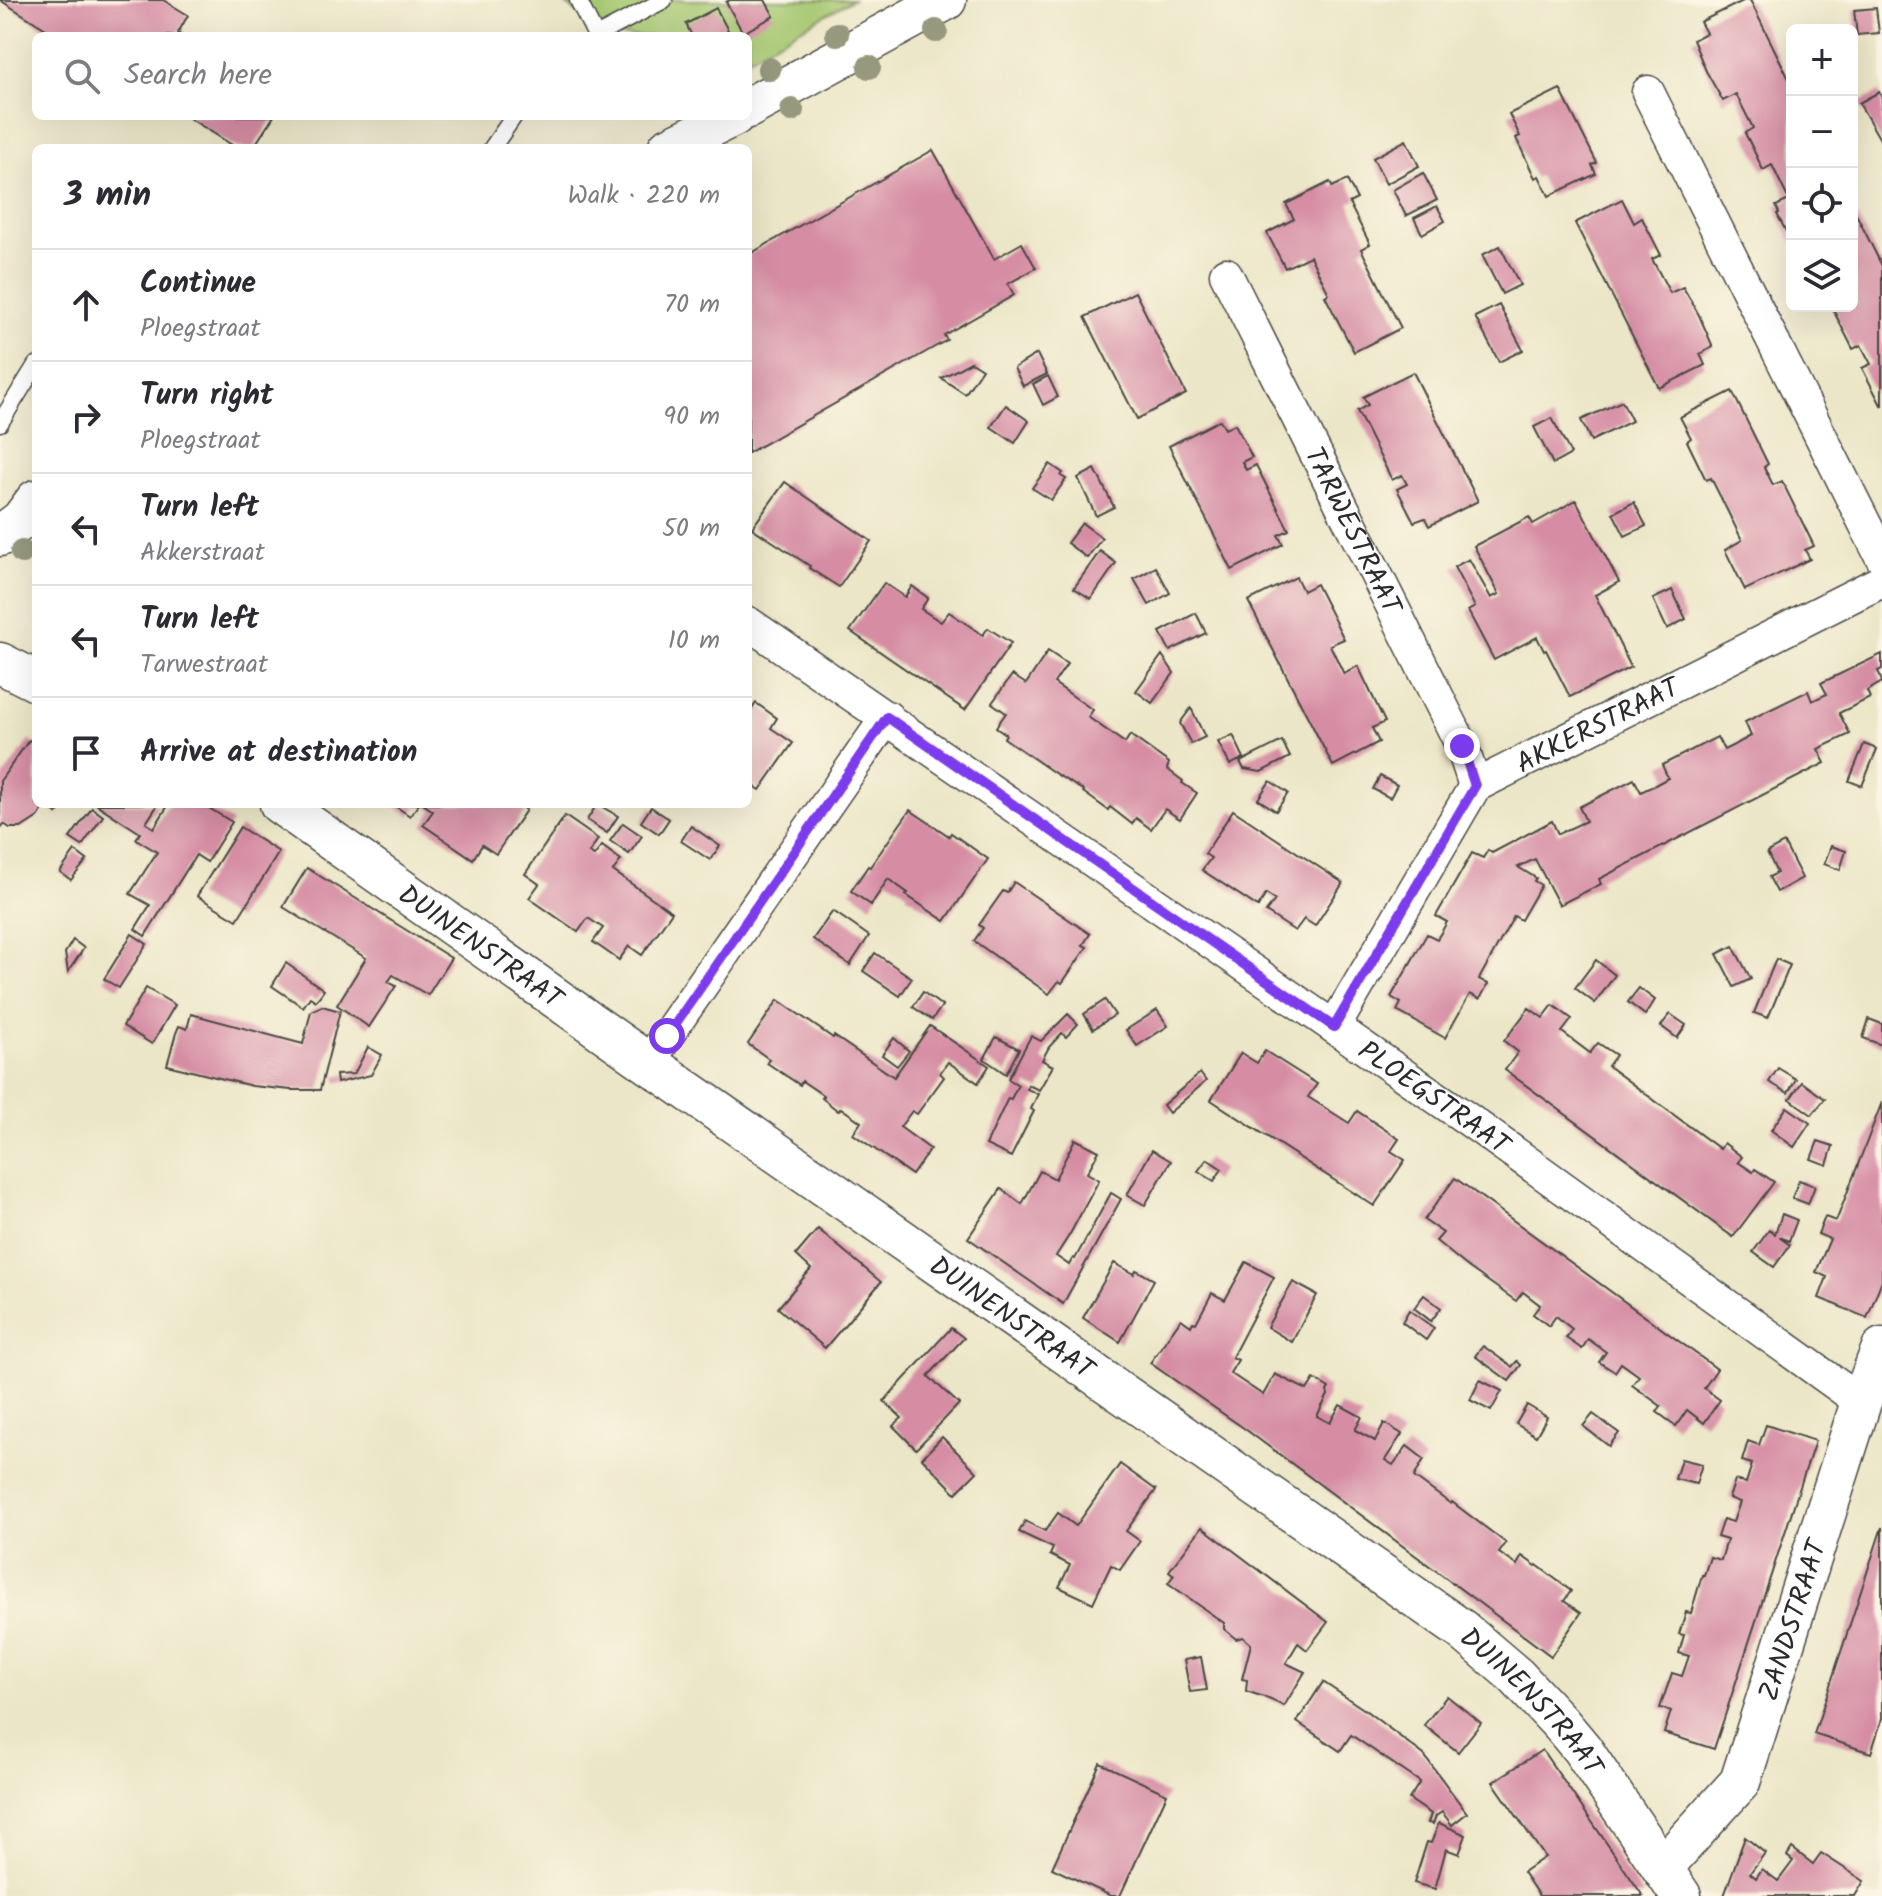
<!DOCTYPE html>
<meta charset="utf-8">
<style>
:root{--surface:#fff;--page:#f2f2f3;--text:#2b2b33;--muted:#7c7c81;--line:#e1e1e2}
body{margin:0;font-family:Kalam,sans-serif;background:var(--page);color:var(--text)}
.controls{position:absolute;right:24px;top:24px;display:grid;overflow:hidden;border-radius:12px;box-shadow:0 8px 32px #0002}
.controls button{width:72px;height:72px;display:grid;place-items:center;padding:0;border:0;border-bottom:2px solid var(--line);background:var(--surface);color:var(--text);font:40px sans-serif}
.stop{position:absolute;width:24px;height:24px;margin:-18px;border:6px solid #7c3aed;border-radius:50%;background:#fff}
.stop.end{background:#7c3aed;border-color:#fff;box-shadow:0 2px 8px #0008}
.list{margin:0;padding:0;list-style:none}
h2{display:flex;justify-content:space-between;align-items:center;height:104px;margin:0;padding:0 32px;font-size:34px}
h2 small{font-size:26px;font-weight:400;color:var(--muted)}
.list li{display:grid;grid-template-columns:52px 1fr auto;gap:24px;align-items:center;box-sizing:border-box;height:112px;padding:0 32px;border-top:2px solid var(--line)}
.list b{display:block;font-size:30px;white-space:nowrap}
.list p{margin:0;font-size:26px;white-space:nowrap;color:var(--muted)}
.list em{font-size:26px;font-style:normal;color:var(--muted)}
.icon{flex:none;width:44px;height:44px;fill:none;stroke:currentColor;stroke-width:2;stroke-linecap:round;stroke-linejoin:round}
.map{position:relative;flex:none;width:1882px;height:1896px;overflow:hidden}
.search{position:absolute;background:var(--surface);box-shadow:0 8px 32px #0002;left:32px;top:32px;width:720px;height:88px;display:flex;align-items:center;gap:20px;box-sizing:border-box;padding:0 28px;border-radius:12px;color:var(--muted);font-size:30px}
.panel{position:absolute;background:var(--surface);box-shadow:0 8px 32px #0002;left:32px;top:144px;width:720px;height:664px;border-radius:12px}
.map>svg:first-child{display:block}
</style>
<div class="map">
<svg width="1882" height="1896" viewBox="0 0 1882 1896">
<rect width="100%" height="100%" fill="#fcf5e5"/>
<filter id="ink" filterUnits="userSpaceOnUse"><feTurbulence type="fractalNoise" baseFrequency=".0125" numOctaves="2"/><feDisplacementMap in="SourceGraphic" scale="16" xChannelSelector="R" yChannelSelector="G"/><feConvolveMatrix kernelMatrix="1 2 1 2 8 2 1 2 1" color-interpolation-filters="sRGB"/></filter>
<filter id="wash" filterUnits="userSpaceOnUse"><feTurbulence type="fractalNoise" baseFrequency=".006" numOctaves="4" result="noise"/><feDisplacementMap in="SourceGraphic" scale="32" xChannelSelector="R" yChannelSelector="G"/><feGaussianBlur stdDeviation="1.8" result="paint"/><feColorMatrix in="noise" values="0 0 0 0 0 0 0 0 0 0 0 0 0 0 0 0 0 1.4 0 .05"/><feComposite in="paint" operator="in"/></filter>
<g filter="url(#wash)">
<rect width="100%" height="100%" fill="#ece6c8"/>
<path fill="#a5c76f" stroke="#68794d" stroke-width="2" d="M560,0H852L748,58V36H610Z"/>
<g id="blocks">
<g fill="#d68da4">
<path d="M0,0H163L188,15L178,33L182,36H57Z"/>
<path d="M730,0H765L774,16L743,33L726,2Z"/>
<path d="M1745,0H1750L1792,85V243L1777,214L1779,213L1776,206L1789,200L1783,188L1772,165L1763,170L1754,151L1745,133L1753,128L1736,94L1723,101L1706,71L1693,40L1706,33L1700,22Z"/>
<path d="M716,8L731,36H692L686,24Z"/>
<path d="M1876,8L1879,33L1857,35L1854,10Z"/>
<path d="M1560,89L1597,163L1592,165L1596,174L1549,196L1539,176L1535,178L1525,157L1516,138L1520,136L1509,114Z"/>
<path d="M1879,92L1882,98V143L1859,103Z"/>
<path d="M186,116H274L253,148H237Z"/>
<path d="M1406,140L1419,166L1386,184L1373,158Z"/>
<path d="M933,150L994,259L1022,243L1036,268L1008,284L1014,295L944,335L947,340L748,453V255Z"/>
<path d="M1423,173L1437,200L1406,216L1393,190Z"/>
<path d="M1347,180L1357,199L1349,203L1370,244L1361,249L1401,328L1354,352L1325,296L1329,294L1310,256L1285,268L1267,233L1294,219L1286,204L1330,182L1332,187Z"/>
<path d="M1622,199L1634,223L1642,218L1661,255L1652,259L1670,293L1683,287L1699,315L1713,347L1700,354L1705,365L1659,388L1575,223Z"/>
<path d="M1437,206L1445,221L1422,234L1414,218Z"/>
<path d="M1852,206L1882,266V407L1862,368L1871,364L1861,345L1853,349L1831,306H1852Z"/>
<path d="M1500,246L1520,285L1502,294L1482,255Z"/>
<path d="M1135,292L1186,394L1137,419L1085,317Z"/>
<path d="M1499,305L1523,350L1499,362L1475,317Z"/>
<path d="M1037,354L1047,374L1023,386L1014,368Z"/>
<path d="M971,362L982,369L965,394L941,378Z"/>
<path d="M1413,372L1478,501L1429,526L1425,518L1414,522L1397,489L1407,484L1402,475L1392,480L1357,411L1368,405L1363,397Z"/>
<path d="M1048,376L1058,397L1043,405L1033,384Z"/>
<path d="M1732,391L1768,464L1764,467L1773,485L1782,481L1814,546L1805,550L1810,559L1745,590L1725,550L1742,540L1711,478L1706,480L1687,441L1691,438L1680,417Z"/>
<path d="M1622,401L1632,421L1591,441L1581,420Z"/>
<path d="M1006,405L1029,421L1015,443L991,427Z"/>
<path d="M1552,418L1571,454L1553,464L1534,427Z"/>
<path d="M1220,420L1225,429L1235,424L1252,457L1242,462L1246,470L1256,465L1289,530L1278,535L1283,544L1232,570L1169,446Z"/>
<path d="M1050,464L1063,473L1061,476L1066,479L1051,500L1032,488Z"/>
<path d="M1095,469L1114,507L1096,516L1078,478Z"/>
<path d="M785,482L871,541L839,587L809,568L810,566L752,528Z"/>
<path d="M1576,500L1619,582L1595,595L1631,667L1570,697L1546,650L1544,651L1537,637L1494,660L1468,611L1475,607L1454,567L1469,559L1491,598L1499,594L1474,546L1529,517L1533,524Z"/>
<path d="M1634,502L1646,526L1625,536L1613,513Z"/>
<path d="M1082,523L1102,538L1087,558L1067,543Z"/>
<path d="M1100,551L1116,563L1091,599L1074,588Z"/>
<path d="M1156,567L1170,593L1149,605L1134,579Z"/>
<path d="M1296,577L1303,591L1316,584L1344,639L1330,645L1344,674L1358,666L1385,722L1372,728L1379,742L1333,766L1248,601Z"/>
<path d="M884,583L905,597L912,586L928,598L921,609L941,622L949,612L983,635L988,628L1011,643L965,710L850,631Z"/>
<path d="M1672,590L1686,619L1667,629L1653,599Z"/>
<path d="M1196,613L1206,633L1170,651L1160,632Z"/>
<path d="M1048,651L1067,664L1054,683L1093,710L1088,717L1125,743L1130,735L1169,763L1167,769L1183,781L1182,783L1197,793L1180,819L1165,809L1151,829L1136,818L1132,824L1110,807L1108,810L1083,792L1084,791L1056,774L1004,738L1006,734L996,727L1006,713L992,703L1012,675L1026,684Z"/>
<path d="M1882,654V669L1878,671L1882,682L1867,691L1870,698L1839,713L1850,734L1818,749L1825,763L1599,879L1601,884L1559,905L1535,859L1518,867L1536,878L1534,881L1541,885L1521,920L1514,916L1479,979L1488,984L1480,999L1470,994L1445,1038L1397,1011L1401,1003L1391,997L1427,934L1437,939L1442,931L1447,922L1436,916L1472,853L1483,858L1488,850L1492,853L1552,821L1558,834L1586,821L1579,807L1634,779L1641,792L1655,785L1668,778L1662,765L1717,737L1724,750L1738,743L1751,736L1745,722L1808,691L1812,701L1827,694L1821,683Z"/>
<path d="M1162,655L1174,673L1152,703L1136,691Z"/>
<path d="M756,703L777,718L771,728L793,743L760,790L748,782V706L752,709Z"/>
<path d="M1191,708L1205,737L1191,744L1180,723Z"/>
<path d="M1233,735L1244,758L1230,765L1218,742Z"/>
<path d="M29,740L36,745V804H65L57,814L46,805L38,817L21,828H10L4,824L0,829V781Z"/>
<path d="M1282,741L1290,757L1261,772L1244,769L1240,762Z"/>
<path d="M1864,744L1877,749L1862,786L1849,781Z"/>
<path d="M1380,776L1397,785L1390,798L1373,789Z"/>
<path d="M1270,781L1288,793L1276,811L1258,799Z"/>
<path d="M96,804H154L157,806L146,823L154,828L169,804H202L232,822L207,862L196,855L145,936L135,929L150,905L130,894L157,852L136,839L140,833Z"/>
<path d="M392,804H419L410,816Z"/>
<path d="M423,804H517L526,810L496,854L482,845L473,859L423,825L433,811Z"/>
<path d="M597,804L618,816L607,833L587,820Z"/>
<path d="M651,807L669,819L659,834L641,822Z"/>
<path d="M92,808L103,816L82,846L70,838Z"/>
<path d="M910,810L949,836L951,833L988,859L945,921L906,895L908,893L888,879L871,905L851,891L868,866L870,867Z"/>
<path d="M1233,810L1343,883L1315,926L1304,919L1295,931L1266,912L1275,900L1266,894L1258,907L1202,870L1211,858L1205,854Z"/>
<path d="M565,816L598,839L589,853L594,856L602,846L621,860L613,871L672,912L642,955L629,946L619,960L593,942L603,928L588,918L578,932L529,898L539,884L525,874Z"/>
<path d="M623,823L642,836L629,854L610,841Z"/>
<path d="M691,826L720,846L710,860L681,841Z"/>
<path d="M240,827L279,852L237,920L197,896Z"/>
<path d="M1784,843L1802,878L1777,892L1769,877L1777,873L1767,852Z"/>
<path d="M1831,846L1846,851L1840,870L1824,864Z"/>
<path d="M75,851L87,860L71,880L60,872Z"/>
<path d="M307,868L451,958L428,995L393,975L388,982L396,986L369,1027L337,1005L366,958L283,907Z"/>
<path d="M1014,882L1090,934L1083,945L1087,947L1062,983L1059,981L1049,994L974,941L983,928L979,925L1003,891L1007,893Z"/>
<path d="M833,911L869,936L850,965L813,939Z"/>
<path d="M132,934L147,944L119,988L104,979Z"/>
<path d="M73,940L84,948L68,972L65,953Z"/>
<path d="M1733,946L1751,979L1734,987L1717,954Z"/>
<path d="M875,953L912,978L900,996L863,971Z"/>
<path d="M1776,959L1790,965L1768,1018L1754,1013Z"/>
<path d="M1596,960L1615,975L1595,1003L1575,988Z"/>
<path d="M286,963L324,990L316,1001L310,997L303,1007L272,986Z"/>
<path d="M146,988L175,1005L152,1044L123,1026Z"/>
<path d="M1639,988L1655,1000L1645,1015L1628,1002Z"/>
<path d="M923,992L942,1006L932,1020L913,1007Z"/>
<path d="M778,1000L833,1038L834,1036L894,1077L930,1026L989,1066L978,1083L948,1062L940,1073L944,1077L917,1114L912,1111L900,1127L930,1149L912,1175L853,1134L861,1122L841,1108L838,1111L822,1098L824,1096L802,1081L800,1085L767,1063L769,1059L748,1044Z"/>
<path d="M1105,1000L1115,1015L1093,1029L1084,1014Z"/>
<path d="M1553,1005L1572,1019L1562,1032L1590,1053L1598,1043L1616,1055L1608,1066L1720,1149L1724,1143L1742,1157L1738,1162L1753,1172L1755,1169L1774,1182L1733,1237L1505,1070L1518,1052L1504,1041L1529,1008L1543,1018Z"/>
<path d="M322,1006L340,1011L320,1090H291L252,1086L167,1065L176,1033L179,1026L187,1029L191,1014L303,1044L311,1011Z"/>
<path d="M1157,1010L1168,1026L1137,1046L1126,1030Z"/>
<path d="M1068,1014L1078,1024L1066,1037L1062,1033L1049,1047L1042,1060L1053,1066L1039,1090L1028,1085L1027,1089L1038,1094L1031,1109L1034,1111L1011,1157L986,1145L1008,1098L1011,1099L1018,1085L1008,1079L1031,1036L1041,1041Z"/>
<path d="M1670,1014L1686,1025L1677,1038L1661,1026Z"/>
<path d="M1869,1019L1882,1024V1045L1863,1038Z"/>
<path d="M996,1037L1019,1049L1006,1074L984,1059Z"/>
<path d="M894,1038L909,1051L897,1066L882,1055Z"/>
<path d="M368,1047L382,1055L371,1075L337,1083L336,1075L354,1074Z"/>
<path d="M1265,1051L1317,1084L1308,1097L1349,1123L1357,1111L1399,1139L1391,1151L1405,1160L1374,1206L1211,1100L1241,1053L1257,1063Z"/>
<path d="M1778,1068L1796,1079L1788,1093L1769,1082Z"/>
<path d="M1200,1073L1206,1081L1169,1113L1163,1105Z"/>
<path d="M1802,1082L1825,1099L1812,1115L1790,1099Z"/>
<path d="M1882,1102V1280L1867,1318L1819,1298L1827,1277L1816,1272L1830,1239L1818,1234L1825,1217L1836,1221L1837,1219Z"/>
<path d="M1787,1107L1810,1123L1794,1147L1771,1130Z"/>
<path d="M1075,1139L1099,1151L1087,1173L1099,1180L1070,1234L1056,1256L1069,1265L1073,1258L1075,1259L1111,1193L1121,1199L1063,1304L968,1238L1001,1189L1022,1204L1040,1171L1055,1179Z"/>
<path d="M1818,1141L1833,1146L1827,1165L1811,1159Z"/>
<path d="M1152,1150L1171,1161L1145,1205L1127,1195Z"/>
<path d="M1207,1159L1222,1169L1214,1181L1198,1171Z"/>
<path d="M1455,1178L1717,1369L1704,1388L1720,1400L1704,1423L1687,1410L1676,1426L1657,1412L1661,1406L1632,1385L1639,1376L1621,1363L1615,1372L1599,1362L1606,1352L1588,1339L1582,1349L1566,1338L1572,1329L1556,1316L1549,1326L1533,1314L1540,1305L1523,1292L1516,1301L1468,1267L1436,1241L1443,1233L1424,1220Z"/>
<path d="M1799,1180L1815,1186L1808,1204L1792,1198Z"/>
<path d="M1782,1214L1797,1220L1789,1241L1779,1237L1790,1245L1774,1267L1753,1252L1769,1230L1775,1234Z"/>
<path d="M818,1229L881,1282L825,1348L778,1308L811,1269L796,1255Z"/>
<path d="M1246,1262L1274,1277L1232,1357L1238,1360L1230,1373L1263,1395L1275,1374L1307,1390L1314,1379L1329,1388L1327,1391L1328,1395L1317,1416L1330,1423L1340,1405L1362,1417L1355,1430L1375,1441L1384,1423L1402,1434L1385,1460L1393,1465L1407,1446L1424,1459L1414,1477L1451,1504L1452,1502L1506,1543L1499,1553L1517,1565L1522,1556L1536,1566L1537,1565L1571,1591L1564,1601L1581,1613L1551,1656L1245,1429L1150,1363L1181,1319L1191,1326L1193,1322L1196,1323L1212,1293L1225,1300Z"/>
<path d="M1114,1263L1134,1274L1136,1270L1154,1280L1120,1342L1083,1318Z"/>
<path d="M1293,1282L1317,1295L1292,1342L1267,1327Z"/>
<path d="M1424,1295L1441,1308L1431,1321L1414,1308Z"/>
<path d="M1409,1310L1434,1328L1426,1340L1402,1322Z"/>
<path d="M951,1328L964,1338L928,1376L959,1404L916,1449L893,1426L902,1418L884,1401Z"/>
<path d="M1483,1346L1512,1367L1517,1361L1521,1365L1509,1381L1475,1356Z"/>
<path d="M1480,1380L1502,1391L1491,1411L1470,1400Z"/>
<path d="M1527,1405L1547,1417L1536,1436L1516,1424Z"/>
<path d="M1593,1414L1619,1433L1609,1446L1583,1426Z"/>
<path d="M1766,1425L1815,1441L1714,1749L1664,1733L1671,1711L1660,1708L1672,1673L1682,1676L1689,1656L1679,1653L1684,1635L1679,1634L1686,1612L1691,1613L1702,1575H1704L1710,1557L1721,1560L1727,1540L1717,1537L1723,1519L1733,1522L1740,1502L1729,1498L1735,1480L1746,1483L1752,1464L1742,1461L1748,1441L1759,1445Z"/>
<path d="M942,1437L977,1472L956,1493L922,1458Z"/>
<path d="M1681,1459L1702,1464L1696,1484L1675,1479Z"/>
<path d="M1120,1464L1156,1490L1126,1531L1140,1541L1120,1570L1111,1565L1093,1603L1059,1587L1070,1565L1050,1555L1053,1548L1019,1532L1025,1521L1045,1531L1058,1513L1076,1526Z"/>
<path d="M1202,1527L1328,1622L1307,1650L1298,1643L1286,1663L1305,1672L1284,1706L1264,1697L1246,1691L1247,1680L1242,1679L1251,1644L1243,1637L1236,1639L1224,1629V1623L1168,1583L1174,1575L1169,1571Z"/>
<path d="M1882,1527V1719L1871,1753L1814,1734Z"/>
<path d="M1201,1657L1207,1690L1190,1692L1184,1660Z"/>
<path d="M1323,1682L1365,1710L1424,1755L1467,1813L1452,1825L1442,1812L1436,1816L1433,1824L1428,1823L1431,1814L1409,1799L1420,1782L1351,1735L1340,1751L1297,1722Z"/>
<path d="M1447,1696L1481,1723L1458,1752L1424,1725Z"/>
<path d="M1542,1750L1572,1793L1643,1896H1539L1523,1872L1545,1857L1493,1782Z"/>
<path d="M1100,1763L1167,1794L1120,1896H1111L1052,1868Z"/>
<path d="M1439,1823L1466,1835L1459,1854L1446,1849L1435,1889L1414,1883L1427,1842L1431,1843Z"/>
<path d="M1745,1837L1765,1853L1750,1873L1756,1878L1762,1869L1778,1881L1793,1861L1787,1856L1792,1848L1813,1864L1821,1853L1864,1881L1855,1896H1724Z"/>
</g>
</g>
</g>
<g filter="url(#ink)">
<use href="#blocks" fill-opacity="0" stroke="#484743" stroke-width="2"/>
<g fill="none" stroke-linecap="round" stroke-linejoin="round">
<g stroke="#484743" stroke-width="19">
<g id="service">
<path d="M578,0L596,36"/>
<path d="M596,36L664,0"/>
<path d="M492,148L514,116"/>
<path d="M0,423L36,365"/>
</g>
</g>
<g stroke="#484743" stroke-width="35">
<g id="minor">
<path d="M1648,92L1882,558"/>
<path id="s1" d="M1226,274L1462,746L1475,786"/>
<path id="s2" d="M748,623L1466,1118L1861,1402"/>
<path id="s3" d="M1334,1027L1475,786L1882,581"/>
<path d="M648,1063L887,717"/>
</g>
</g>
<g stroke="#484743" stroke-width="43">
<g id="tertiary">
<path d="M748,108L946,0"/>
<path d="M668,148L734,116"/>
<path d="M0,536L21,520L36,500"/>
<path d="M0,663L36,681"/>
<path id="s4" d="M280,804L648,1063L1462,1630L1516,1676L1562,1725L1582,1749L1681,1896"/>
<path id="s5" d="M1662,1868L1740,1782L1861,1402L1882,1348"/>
</g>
</g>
<use href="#service" stroke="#fff" stroke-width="16"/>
<use href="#minor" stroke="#fff" stroke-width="32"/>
<use href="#tertiary" stroke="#fff" stroke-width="40"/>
</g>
<g fill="#96997d">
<circle cx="936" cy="31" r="12"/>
<circle cx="837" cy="34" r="12"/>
<circle cx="869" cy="67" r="12"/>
<circle cx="769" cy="69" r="12"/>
<circle cx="792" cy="110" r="12"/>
<circle cx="22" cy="552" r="12"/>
</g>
</g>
<g fill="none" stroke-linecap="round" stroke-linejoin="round" filter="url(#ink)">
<path stroke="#7c3aed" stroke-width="10" d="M667,1036L887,717L1334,1027L1475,786L1462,746"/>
</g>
<g text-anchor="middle" stroke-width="6" stroke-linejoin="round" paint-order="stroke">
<g font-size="28" fill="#2b2b2b" stroke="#fcf5e5">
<text dy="10" stroke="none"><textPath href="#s1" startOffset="286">TARWESTRAAT</textPath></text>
<text dy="10" stroke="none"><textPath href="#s3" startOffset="416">AKKERSTRAAT</textPath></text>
<text dy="10" stroke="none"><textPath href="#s4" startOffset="246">DUINENSTRAAT</textPath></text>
<text dy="10" stroke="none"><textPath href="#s2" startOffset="834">PLOEGSTRAAT</textPath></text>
<text dy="10" stroke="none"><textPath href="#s4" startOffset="894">DUINENSTRAAT</textPath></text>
<text dy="10" stroke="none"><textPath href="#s5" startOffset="286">ZANDSTRAAT</textPath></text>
<text dy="10" stroke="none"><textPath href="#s4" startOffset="1542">DUINENSTRAAT</textPath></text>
</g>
</g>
</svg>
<div class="controls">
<button>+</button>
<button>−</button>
<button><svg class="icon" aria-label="locate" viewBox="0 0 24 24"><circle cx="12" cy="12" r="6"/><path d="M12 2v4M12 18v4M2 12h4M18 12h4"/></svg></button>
<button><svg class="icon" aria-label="layers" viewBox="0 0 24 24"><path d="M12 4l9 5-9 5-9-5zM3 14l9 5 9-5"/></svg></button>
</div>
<div class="stop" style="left:667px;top:1036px"></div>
<div class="stop end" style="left:1462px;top:746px"></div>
<div class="search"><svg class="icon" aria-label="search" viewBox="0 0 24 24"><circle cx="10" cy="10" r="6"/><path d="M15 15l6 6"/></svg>Search here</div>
<section class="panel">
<h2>3 min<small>Walk · 220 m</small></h2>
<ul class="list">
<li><svg class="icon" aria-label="ahead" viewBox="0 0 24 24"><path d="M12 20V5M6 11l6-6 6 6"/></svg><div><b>Continue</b><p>Ploegstraat</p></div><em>70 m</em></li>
<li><svg class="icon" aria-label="right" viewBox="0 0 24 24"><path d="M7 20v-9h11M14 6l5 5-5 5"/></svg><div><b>Turn right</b><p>Ploegstraat</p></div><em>90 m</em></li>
<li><svg class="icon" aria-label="left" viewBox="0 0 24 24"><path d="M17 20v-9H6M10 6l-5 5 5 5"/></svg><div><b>Turn left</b><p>Akkerstraat</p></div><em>50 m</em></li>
<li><svg class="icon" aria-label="left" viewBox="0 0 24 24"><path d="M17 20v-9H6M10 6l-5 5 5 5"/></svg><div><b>Turn left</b><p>Tarwestraat</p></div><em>10 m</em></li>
<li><svg class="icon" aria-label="arrive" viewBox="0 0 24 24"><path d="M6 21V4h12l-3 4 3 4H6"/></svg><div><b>Arrive at destination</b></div></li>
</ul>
</section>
</div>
